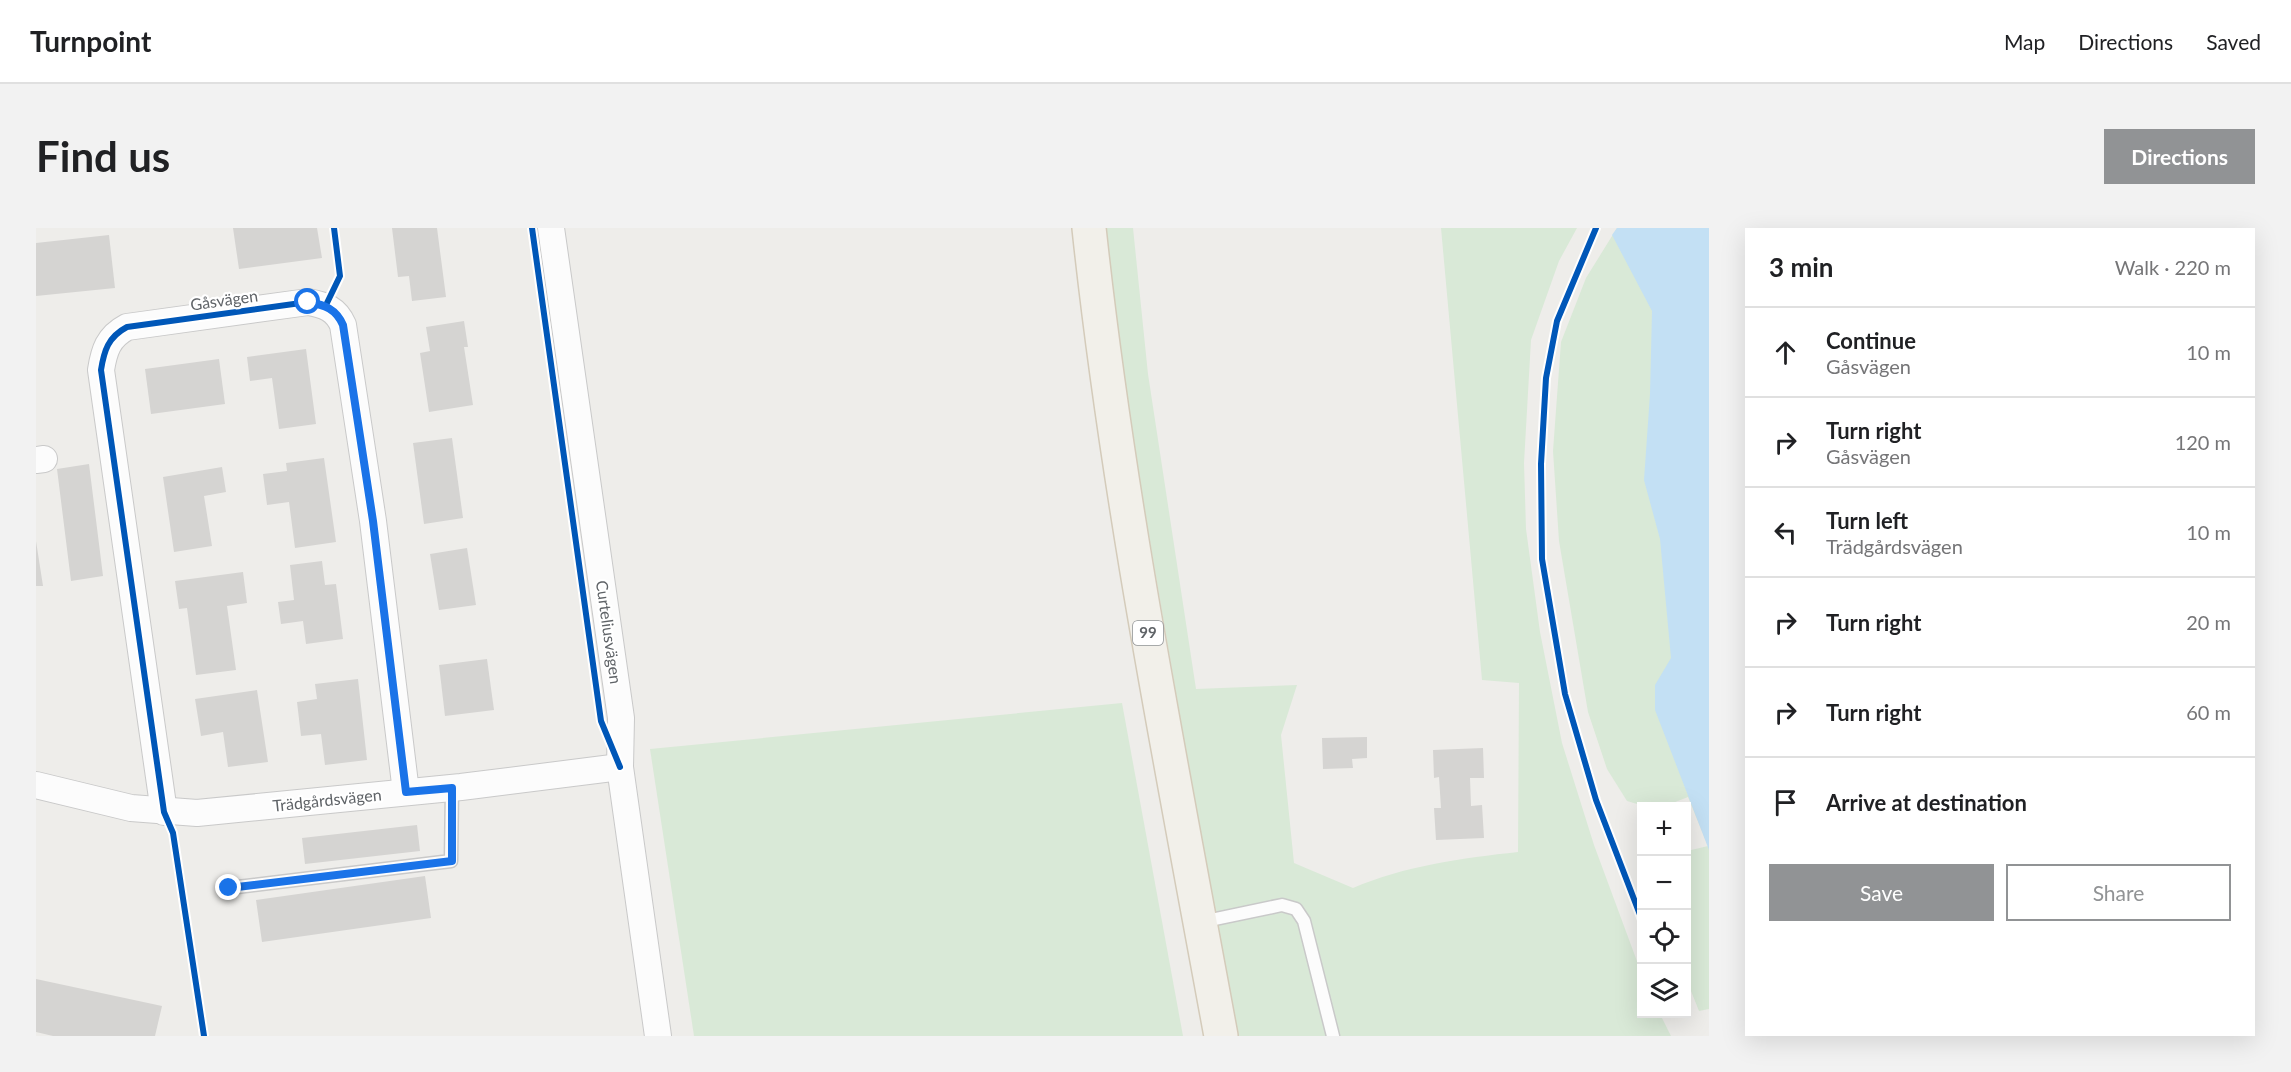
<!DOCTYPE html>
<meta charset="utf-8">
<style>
:root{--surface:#fff;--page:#f2f2f2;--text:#202124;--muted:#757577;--line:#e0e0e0;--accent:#919395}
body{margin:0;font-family:Lato,sans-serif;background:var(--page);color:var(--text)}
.controls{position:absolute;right:18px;bottom:18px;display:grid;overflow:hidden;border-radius:0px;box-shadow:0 6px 24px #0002}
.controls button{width:54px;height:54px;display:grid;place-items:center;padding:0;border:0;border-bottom:2px solid var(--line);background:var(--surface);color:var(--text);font:30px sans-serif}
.stop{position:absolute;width:18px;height:18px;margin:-14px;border:4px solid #1a73e8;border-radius:50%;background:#fff}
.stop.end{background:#1a73e8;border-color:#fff;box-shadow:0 2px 6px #0008}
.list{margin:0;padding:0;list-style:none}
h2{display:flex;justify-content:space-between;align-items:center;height:78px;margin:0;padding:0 24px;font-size:26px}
h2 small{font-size:20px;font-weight:400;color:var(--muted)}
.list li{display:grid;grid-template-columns:39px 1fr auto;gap:18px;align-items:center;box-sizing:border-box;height:90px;padding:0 24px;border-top:2px solid var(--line)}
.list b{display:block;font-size:22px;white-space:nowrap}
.list p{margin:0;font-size:20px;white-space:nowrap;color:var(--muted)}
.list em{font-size:20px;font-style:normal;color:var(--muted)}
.actions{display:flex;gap:12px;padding:18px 24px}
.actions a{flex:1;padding:14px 0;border:2px solid var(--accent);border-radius:0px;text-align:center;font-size:21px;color:var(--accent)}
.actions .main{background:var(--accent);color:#fff}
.icon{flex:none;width:33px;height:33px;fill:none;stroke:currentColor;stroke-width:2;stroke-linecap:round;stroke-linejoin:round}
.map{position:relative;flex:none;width:1673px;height:808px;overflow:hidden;border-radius:0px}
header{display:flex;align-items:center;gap:36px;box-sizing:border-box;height:84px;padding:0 30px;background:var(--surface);border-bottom:2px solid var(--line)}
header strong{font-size:28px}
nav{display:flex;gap:33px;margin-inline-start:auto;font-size:21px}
.intro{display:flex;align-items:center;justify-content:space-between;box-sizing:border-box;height:144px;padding:0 36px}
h1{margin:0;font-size:42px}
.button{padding:15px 27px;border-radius:0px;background:var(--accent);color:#fff;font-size:21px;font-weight:700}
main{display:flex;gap:36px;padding:0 36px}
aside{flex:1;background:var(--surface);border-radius:0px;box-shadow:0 6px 24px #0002}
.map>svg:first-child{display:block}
</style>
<header>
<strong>Turnpoint</strong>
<nav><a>Map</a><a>Directions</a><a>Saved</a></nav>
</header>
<div class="intro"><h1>Find us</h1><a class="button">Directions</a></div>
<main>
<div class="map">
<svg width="1673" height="808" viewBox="0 0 1673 808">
<rect width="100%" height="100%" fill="#eeedea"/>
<g fill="#d9e9d7">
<path d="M1070,0H1097L1112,146L1160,461L1261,457L1245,507L1258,635L1317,660C1368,638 1427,630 1482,624L1483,455L1446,452L1405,0H1541L1523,33L1495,112L1488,235L1490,301L1504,404L1526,515L1558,617L1605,744L1606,786H1624L1635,808H1201L1174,663L1090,174Z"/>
<path d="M1581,0H1673V781L1663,783L1651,753V623L1672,618L1652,569L1629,578H1608L1591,573L1571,541L1552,484L1523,313L1517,223L1525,114L1550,50Z"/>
<path d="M1086,475L1147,808H658L614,521Z"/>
</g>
<path fill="#c3e0f4" d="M1581,0H1673V622L1619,482V457L1635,430L1624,311L1608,252L1614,166L1616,83L1576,7Z"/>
<g fill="#d5d4d2">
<path d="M197,0H281L286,30L203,41Z"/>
<path d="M356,0H401L410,69L376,73L373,48L362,49Z"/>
<path d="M73,7L79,60L0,68V15Z"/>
<path d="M428,93L432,119H428L437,177L393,184L384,125L394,123L390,99Z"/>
<path d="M270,121L280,196L243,201L236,150L214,153L211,129Z"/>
<path d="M183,131L189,176L115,186L109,141Z"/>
<path d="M416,210L427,290L388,296L377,215Z"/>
<path d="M288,230L300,314L259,320L253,274L231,277L227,246L251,243L250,235Z"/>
<path d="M53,236L67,348L35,353L21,241Z"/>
<path d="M186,239L190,264L168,268L176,318L138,324L127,249Z"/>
<path d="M0,313L7,358H0Z"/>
<path d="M431,320L440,377L403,382L394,326Z"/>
<path d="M286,333L289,357L300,356L307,411L270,416L267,393L245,396L242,374L258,372L254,337Z"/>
<path d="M207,344L211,375L191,378L200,442L160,447L151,380L143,381L139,353Z"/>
<path d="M451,431L458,482L409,488L403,437Z"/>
<path d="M322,451L331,532L289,537L285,506L265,508L261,474L281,471L279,456Z"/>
<path d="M221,462L232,534L192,539L187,504L165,508L159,471Z"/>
<path d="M1331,509V530L1316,531L1317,540L1287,541L1286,510Z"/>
<path d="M1447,520L1448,550H1434L1435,578L1446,577L1448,610L1400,612L1398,580H1405L1403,549L1398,550L1397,522Z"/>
<path d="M381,597L384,623L269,636L266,610Z"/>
<path d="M389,648L395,690L226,714L220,672Z"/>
<path d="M0,751L126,778L119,808H17L0,804Z"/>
</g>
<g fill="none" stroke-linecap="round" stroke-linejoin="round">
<g stroke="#c9c9c9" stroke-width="15">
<g id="service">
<path d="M193,660L415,633L416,560"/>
<path d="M1165,694L1246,677L1260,681L1268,693L1297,808"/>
</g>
</g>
<g stroke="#c9c9c9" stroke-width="28">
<g id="minor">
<path d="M515,0L585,490L584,539L622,808"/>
<path d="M0,232L8,231"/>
<path d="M0,557L95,580L161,585L425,559L584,539"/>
<path d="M128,584L65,142C68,123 72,109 91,99L272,74C289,77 300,81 307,97L337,293L370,564"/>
</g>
</g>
<g stroke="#d4cbba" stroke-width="36">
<path id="primary" d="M1053,0C1082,271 1136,540 1185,808"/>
</g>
<use href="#service" stroke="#fcfcfc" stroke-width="12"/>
<use href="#minor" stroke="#fcfcfc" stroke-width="26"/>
<use href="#primary" stroke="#f2f0ea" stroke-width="33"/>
<g stroke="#fff" stroke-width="10">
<g id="cycleway">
<path d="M496,0L565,493L584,539"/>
<path d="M1560,0L1521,93L1510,150L1505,236L1506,331L1529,466L1560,572L1606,692"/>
<path d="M290,77L304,48L298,0"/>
<path d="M168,808L137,605L128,584L65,142C68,123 72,109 91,99L272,74C289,77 300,81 307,97L337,293L370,564"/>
</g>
</g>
<use href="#cycleway" stroke="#0057b8" stroke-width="6"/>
</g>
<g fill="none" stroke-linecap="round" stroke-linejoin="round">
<path stroke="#1a73e8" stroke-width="8" d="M193,660L416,633V560L370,564L337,293L307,97C300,81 289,77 272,74"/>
</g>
<g text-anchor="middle" stroke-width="4.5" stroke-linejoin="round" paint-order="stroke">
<rect fill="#fff" stroke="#8f9295" stroke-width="1.5" x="1097" y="393" width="30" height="24" rx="4.5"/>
<g font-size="15" font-weight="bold" fill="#5f6367">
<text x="1112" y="410">99</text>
</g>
<g font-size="16" fill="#5f6367" stroke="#fff">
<text transform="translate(188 72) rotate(-8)" y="6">Gåsvägen</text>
<text transform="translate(573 404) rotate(82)" y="6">Curteliusvägen</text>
<text transform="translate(291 572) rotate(-6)" y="6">Trädgårdsvägen</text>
</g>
</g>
</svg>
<div class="controls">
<button>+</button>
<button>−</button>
<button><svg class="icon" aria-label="locate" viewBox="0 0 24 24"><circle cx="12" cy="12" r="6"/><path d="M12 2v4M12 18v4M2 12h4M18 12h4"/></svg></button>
<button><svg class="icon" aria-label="layers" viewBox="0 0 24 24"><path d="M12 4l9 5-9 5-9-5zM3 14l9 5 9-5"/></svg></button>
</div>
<div class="stop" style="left:272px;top:74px"></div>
<div class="stop end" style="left:193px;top:660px"></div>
</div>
<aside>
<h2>3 min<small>Walk · 220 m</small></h2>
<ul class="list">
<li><svg class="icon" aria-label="ahead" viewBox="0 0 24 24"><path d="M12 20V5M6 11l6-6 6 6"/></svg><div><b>Continue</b><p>Gåsvägen</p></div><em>10 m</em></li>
<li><svg class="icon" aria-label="right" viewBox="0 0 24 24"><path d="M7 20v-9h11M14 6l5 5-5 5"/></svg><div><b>Turn right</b><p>Gåsvägen</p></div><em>120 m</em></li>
<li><svg class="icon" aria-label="left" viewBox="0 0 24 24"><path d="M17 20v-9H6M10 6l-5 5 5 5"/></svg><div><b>Turn left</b><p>Trädgårdsvägen</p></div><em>10 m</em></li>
<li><svg class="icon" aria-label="right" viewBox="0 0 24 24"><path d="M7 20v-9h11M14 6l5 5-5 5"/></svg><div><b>Turn right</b></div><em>20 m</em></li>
<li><svg class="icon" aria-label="right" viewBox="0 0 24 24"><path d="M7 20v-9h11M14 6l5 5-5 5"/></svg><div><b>Turn right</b></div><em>60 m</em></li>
<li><svg class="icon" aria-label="arrive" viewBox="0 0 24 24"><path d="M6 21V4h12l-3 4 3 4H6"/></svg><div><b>Arrive at destination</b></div></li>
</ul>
<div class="actions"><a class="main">Save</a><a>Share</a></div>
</aside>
</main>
